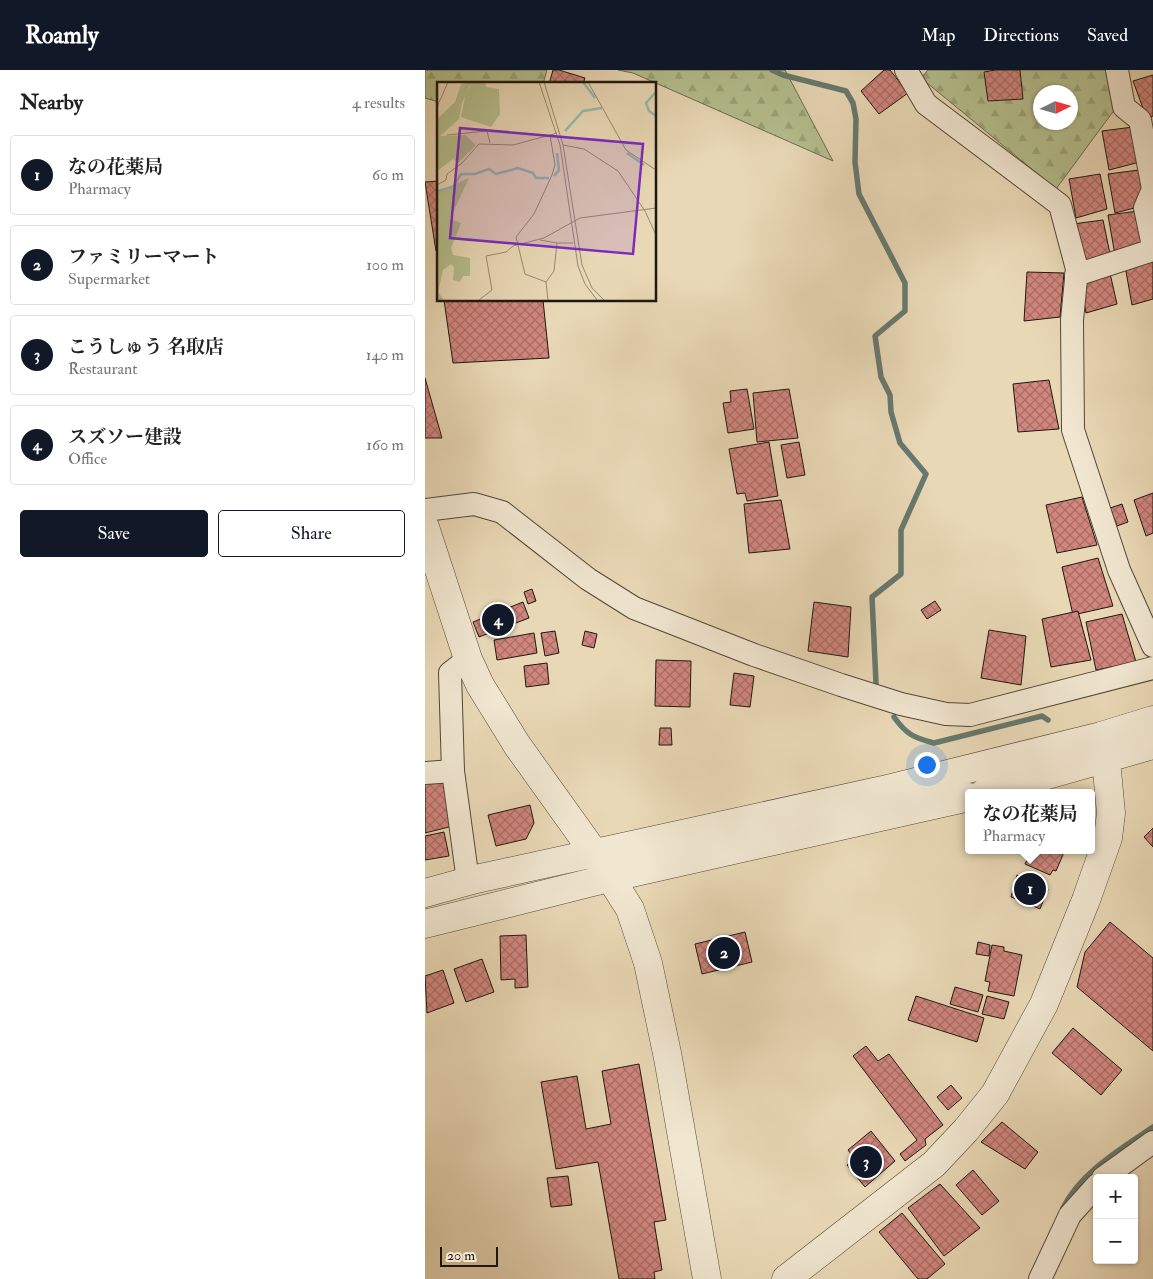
<!DOCTYPE html>
<meta charset="utf-8">
<style>
:root{--surface:#fff;--page:#f6f6f6;--text:#222;--muted:#767676;--line:#e0e0e0;--accent:#111827}
body{margin:0;font-family:"IM FELL Double Pica","Noto Serif JP",serif;background:var(--page);color:var(--text)}
.controls{position:absolute;right:15px;bottom:15px;display:grid;overflow:hidden;border-radius:5px;box-shadow:0 1px 4px #0004}
.controls button{width:45px;height:45px;display:grid;place-items:center;padding:0;border:0;border-bottom:1px solid var(--line);background:var(--surface);color:var(--text);font:25px sans-serif}
.compass{position:absolute;left:608px;top:15px;width:45px;height:45px;border-radius:50%;background:var(--surface);box-shadow:0 1px 4px #0004;rotate:85deg}
.scale{position:absolute;left:15px;bottom:12px;width:58px;box-sizing:border-box;padding-left:5px;border:2px solid #1f180e;border-top:0;font-size:14px;line-height:18px;white-space:nowrap;color:#1f180e;-webkit-text-stroke:4px #f1e6d0;paint-order:stroke}
.you{position:absolute;left:501px;top:694px;width:18px;height:18px;margin:-12px;border:4px solid #fff;border-radius:50%;background:#1a73e8;box-shadow:0 0 0 8px #1a73e833}
.badge{display:grid;place-items:center;width:32px;height:32px;border-radius:50%;background:var(--accent);color:#fff;font-size:16px;font-weight:700}
.pin{position:absolute;translate:-50% -50%;border:2px solid #fff;box-shadow:0 1px 5px #0006}
.popup{position:absolute;left:540px;top:719px;width:130px;height:65px;box-sizing:border-box;display:grid;place-content:center;border-radius:5px;background:var(--surface);filter:drop-shadow(0 1px 4px #0005);font-size:16px;white-space:nowrap;color:var(--muted)}
.popup b{font-size:19px;color:var(--text)}
.popup::after{content:'';position:absolute;left:50%;top:100%;margin-left:-10px;border:10px solid transparent;border-top-color:var(--surface)}
.list{margin:0;padding:0;list-style:none}
h2{display:flex;justify-content:space-between;align-items:center;height:65px;margin:0;padding:0 20px;font-size:21px}
h2 small{font-size:16px;font-weight:400;color:var(--muted)}
.list li{display:grid;grid-template-columns:32px 1fr auto;gap:15px;align-items:center;box-sizing:border-box;height:80px;margin:0 10px 10px;padding:0 10px;border:1px solid var(--line);border-radius:5px}
.list b{display:block;font-size:19px;white-space:nowrap}
.list p{margin:0;font-size:16px;white-space:nowrap;color:var(--muted)}
.list em{font-size:16px;font-style:normal;color:var(--muted)}
.actions{display:flex;gap:10px;padding:15px 20px}
.actions a{flex:1;padding:11px 0;border:1px solid var(--accent);border-radius:5px;text-align:center;font-size:18px;color:var(--accent)}
.actions .main{background:var(--accent);color:#fff}
.map{position:relative;flex:none;width:728px;height:1209px;overflow:hidden}
header{display:flex;align-items:center;gap:30px;box-sizing:border-box;height:70px;padding:0 25px;background:var(--accent);color:#fff}
header strong{font-size:24px}
nav{display:flex;gap:28px;margin-inline-start:auto;font-size:18px}
main{display:flex}
aside{flex:1;background:var(--surface)}
.map>svg:first-child{display:block}
</style>
<header>
<strong>Roamly</strong>
<nav><a>Map</a><a>Directions</a><a>Saved</a></nav>
</header>
<main>
<aside>
<h2>Nearby<small>4 results</small></h2>
<ul class="list">
<li><span class="badge">1</span><div><b>なの花薬局</b><p>Pharmacy</p></div><em>60 m</em></li>
<li><span class="badge">2</span><div><b>ファミリーマート</b><p>Supermarket</p></div><em>100 m</em></li>
<li><span class="badge">3</span><div><b>こうしゅう 名取店</b><p>Restaurant</p></div><em>140 m</em></li>
<li><span class="badge">4</span><div><b>スズソー建設</b><p>Office</p></div><em>160 m</em></li>
</ul>
<div class="actions"><a class="main">Save</a><a>Share</a></div>
</aside>
<div class="map">
<svg width="728" height="1209" viewBox="0 0 728 1209">
<defs>
<pattern id="forest-firs" width="22" height="20" patternUnits="userSpaceOnUse" patternTransform="scale(1.25)"><rect width="22" height="20" fill="#b5bf8e"/><path d="M5 1l3.5 6h-7zM16 11l3.5 6h-7z" fill="#9ba379"/></pattern>
<pattern id="building-cross-hatch" width="8" height="8" patternUnits="userSpaceOnUse" patternTransform="scale(1.25)"><rect width="8" height="8" fill="#d1867e"/><path d="M0 0l8 8M0 8l8-8" fill="none" stroke="#a96d66"/></pattern>
</defs>
<rect width="100%" height="100%" fill="#e9d8b6"/>
<filter id="stains"><feTurbulence type="fractalNoise" baseFrequency=".004" numOctaves="4"/><feColorMatrix values="0 0 0 0 .2 0 0 0 0 .09 0 0 0 0 .02 0 0 0 .5 -.17"/></filter>
<radialGradient id="worn" r=".72"><stop offset=".6" stop-color="#630" stop-opacity="0"/><stop offset="1" stop-color="#630" stop-opacity=".3"/></radialGradient>
<g fill="url(#forest-firs)" stroke="#6a6c4e" fill-rule="evenodd">
<path d="M0,0H122L118,14H14V32L0,28Z"/>
<path d="M193,0H360L408,91L208,3Z"/>
<path d="M503,0H684L690,39L631,119L496,8ZM616,22H646V52H616Z"/>
</g>
<g fill="none" stroke-linecap="round" stroke-linejoin="round">
<g stroke="#67796e" stroke-width="5.5">
<path d="M347,0L358,5L421,21L428,33L431,49L430,92L434,124L480,213V241L450,266L456,307L465,325L466,342L475,373L501,404L476,460V504L447,527L451,613"/>
<path d="M469,647C481,664 489,668 509,673L617,646L623,650"/>
<path d="M638,1138C656,1102 696,1079 728,1057"/>
</g>
</g>
<g fill="url(#building-cross-hatch)" stroke="#1f180e">
<path d="M128,0H134L160,8L158,14H124Z"/>
<path d="M459,0H465L483,23L454,44L436,21Z"/>
<path d="M570,0H595L598,29L563,31L559,2Z"/>
<path d="M728,5V46L722,49L708,11Z"/>
<path d="M708,57L715,92L684,100L677,61Z"/>
<path d="M714,100L721,135L690,143L683,104Z"/>
<path d="M675,104L682,139L651,148L644,109Z"/>
<path d="M14,111V181H11L0,112Z"/>
<path d="M713,141L720,176L690,185L683,145Z"/>
<path d="M678,150L685,184L655,193L648,154Z"/>
<path d="M728,192V229L707,235L700,196Z"/>
<path d="M684,199L692,234L661,243L654,204Z"/>
<path d="M602,202L639,203L635,247L599,251Z"/>
<path d="M19,230H118L124,288L28,293Z"/>
<path d="M0,308L17,368H0Z"/>
<path d="M624,310L634,359L593,362L588,314Z"/>
<path d="M322,319L329,359L303,363L298,333L306,332L305,321Z"/>
<path d="M364,319L373,368L332,372L328,323Z"/>
<path d="M344,372L353,426L322,431L320,423L312,424L304,379Z"/>
<path d="M374,372L380,405L362,408L356,375Z"/>
<path d="M728,423V463L721,466L709,430Z"/>
<path d="M657,427L672,475L632,483L621,435Z"/>
<path d="M356,430L365,479L324,483L319,434Z"/>
<path d="M697,434L703,452L692,456L685,438Z"/>
<path d="M673,488L688,536L648,545L637,497Z"/>
<path d="M107,519L111,531L103,534L99,522Z"/>
<path d="M510,531L516,540L502,549L496,540Z"/>
<path d="M98,532L104,548L54,567L48,552Z"/>
<path d="M389,532L426,537L423,587L383,581Z"/>
<path d="M653,541L666,590L626,597L617,549Z"/>
<path d="M697,544L711,592L671,600L661,552Z"/>
<path d="M564,560L601,566L596,615L556,608Z"/>
<path d="M130,561L134,583L120,586L116,563Z"/>
<path d="M160,561L172,564L169,578L157,575Z"/>
<path d="M109,563L112,583L72,590L69,570Z"/>
<path d="M231,590L266,591L265,637L230,636Z"/>
<path d="M122,593L124,614L101,617L99,596Z"/>
<path d="M309,603L329,606L325,637L305,635Z"/>
<path d="M235,658H246L247,675H234Z"/>
<path d="M22,709L28,756L0,763V711Z"/>
<path d="M105,735L109,753L101,769L71,776L63,745Z"/>
<path d="M728,758V777L719,767Z"/>
<path d="M19,762L24,786L0,790V766Z"/>
<path d="M597,780H640L631,801L628,800L625,805L600,794L604,786L596,783Z"/>
<path d="M592,805L623,819L615,839L586,827Z"/>
<path d="M685,852L728,888V981L652,917L660,882Z"/>
<path d="M320,862L327,892L277,904L270,874Z"/>
<path d="M101,865L103,917L90,918V909L76,910L75,866Z"/>
<path d="M553,872L565,875L564,886L551,884Z"/>
<path d="M567,875L579,877V881L597,885L589,926L563,921L565,912L560,911Z"/>
<path d="M57,889L69,922L41,932L29,899Z"/>
<path d="M18,900L29,933L2,943L0,906Z"/>
<path d="M530,917L558,925L553,942L525,934Z"/>
<path d="M491,926L559,948L552,972L483,950Z"/>
<path d="M562,926L584,932L579,949L557,944Z"/>
<path d="M648,958L697,1000L676,1025L627,983Z"/>
<path d="M441,976L453,991L464,984L518,1055L500,1069L501,1075L480,1091L475,1084L492,1070L428,986Z"/>
<path d="M214,994L241,1150L229,1152L237,1200L229,1202L230,1209H194L173,1092L131,1099L116,1012L152,1006L161,1059L186,1054L177,1001Z"/>
<path d="M526,1015L537,1028L523,1040L512,1027Z"/>
<path d="M577,1052L613,1082L600,1099L556,1072Z"/>
<path d="M446,1061L470,1091L440,1117L422,1095L430,1089L423,1080Z"/>
<path d="M548,1100L574,1131L557,1145L531,1115Z"/>
<path d="M143,1106L147,1135L126,1137L122,1108Z"/>
<path d="M515,1114L555,1158L519,1186L483,1138Z"/>
<path d="M477,1143L520,1194L502,1209H493L454,1162Z"/>
</g>
<g fill="none" stroke-linecap="round" stroke-linejoin="round">
<g stroke="#524838" stroke-width="24">
<g id="minor">
<path d="M481,0L501,34L635,135L652,199L647,250L648,360L694,500L728,576"/>
<path d="M692,0L699,37L715,50L728,119L720,138L728,176"/>
<path d="M651,205L728,180"/>
<path d="M0,440L49,434L77,442L163,509L209,538L329,585L416,615L476,634L521,644L545,645L728,598"/>
<path d="M28,701L25,603L43,589"/>
<path d="M0,703L28,701L43,811"/>
<path d="M678,1108L728,1072"/>
<path d="M615,1209L645,1145L672,1115"/>
</g>
</g>
<g stroke="#524838" stroke-width="29">
<g id="tertiary">
<path d="M0,457L43,589L55,615L92,675L170,784L205,839L223,893L243,988L282,1209"/>
<path d="M559,723L728,675"/>
<path d="M0,823L51,809L458,720L676,666L728,650"/>
<path d="M0,854L184,808L544,727"/>
<path d="M361,1209L509,1094L541,1060L570,1024L619,934L661,830L683,768L686,743L681,690"/>
</g>
</g>
<use href="#minor" stroke="#f1e6d0" stroke-width="22"/>
<use href="#tertiary" stroke="#f1e6d0" stroke-width="28"/>
</g>
<g transform="translate(12 12)">
<rect width="219" height="219" fill="#e9d8b6"/>
<path d="M33,0H39L38,4L32,5L25,21L22,37L3,54L28,53L39,63L21,81L16,77L0,89V37L18,20L24,2ZM32,96L13,137L24,141L14,166L16,173L33,176V194H26L23,200L16,198L17,185L14,182L6,188L1,210L7,218H0V110Z" fill="#b5bf8e"/>
<path d="M38,0H48L49,5L62,7L63,32L54,45L24,35L29,10Z" fill="#b5bf8e"/>
<path fill="none" stroke="#97baae" stroke-width="2.5" d="M146,0L158,16M219,10L209,21L212,29L219,34M128,49L146,29L165,26M190,71L207,83M117,94L122,88L120,71M0,109L16,105L24,92H38L52,87L59,92L81,86L96,91L99,96H112"/>
<path fill="none" stroke="#988b73" stroke-width="1" d="M102,0L123,63L141,184L148,202L160,218M107,0L126,63L145,183L155,206L167,218M151,0L189,68L219,88M0,25L11,0M10,53L50,49L53,61M126,63L147,67L181,89L208,129L219,153M0,103L9,98L10,92L25,81L42,62L76,63L113,53M103,158L120,161M109,200L117,189L120,161H136M42,218L55,208L49,174L69,170L76,164L107,156L143,136L219,126M111,218L109,200L88,192L79,155L97,132L115,93L118,83L113,53L120,51"/>
<path fill="#7b2cbf" fill-opacity="0.15" stroke="#7b2cbf" stroke-width="2.5" d="M23,46L206,62L196,172L13,156Z"/>
<rect width="219" height="219" fill="none" stroke="#1f180e" stroke-width="2.5"/>
</g>
<rect width="100%" height="100%" filter="url(#stains)"/>
<rect width="100%" height="100%" fill="url(#worn)"/>
</svg>
<div class="controls">
<button>+</button>
<button>−</button>
</div>
<svg class="compass" viewBox="-18 -18 36 36"><path d="M0-13l5 13h-10z" fill="#e53935"/><path d="M0 13l5-13h-10z" fill="#767676"/></svg>
<div class="scale">20 m</div>
<div class="you"></div>
<div class="pin badge" style="left:605px;top:819px">1</div>
<div class="popup"><b>なの花薬局</b>Pharmacy</div>
<div class="pin badge" style="left:299px;top:883px">2</div>
<div class="pin badge" style="left:441px;top:1092px">3</div>
<div class="pin badge" style="left:73px;top:550px">4</div>
</div>
</main>
